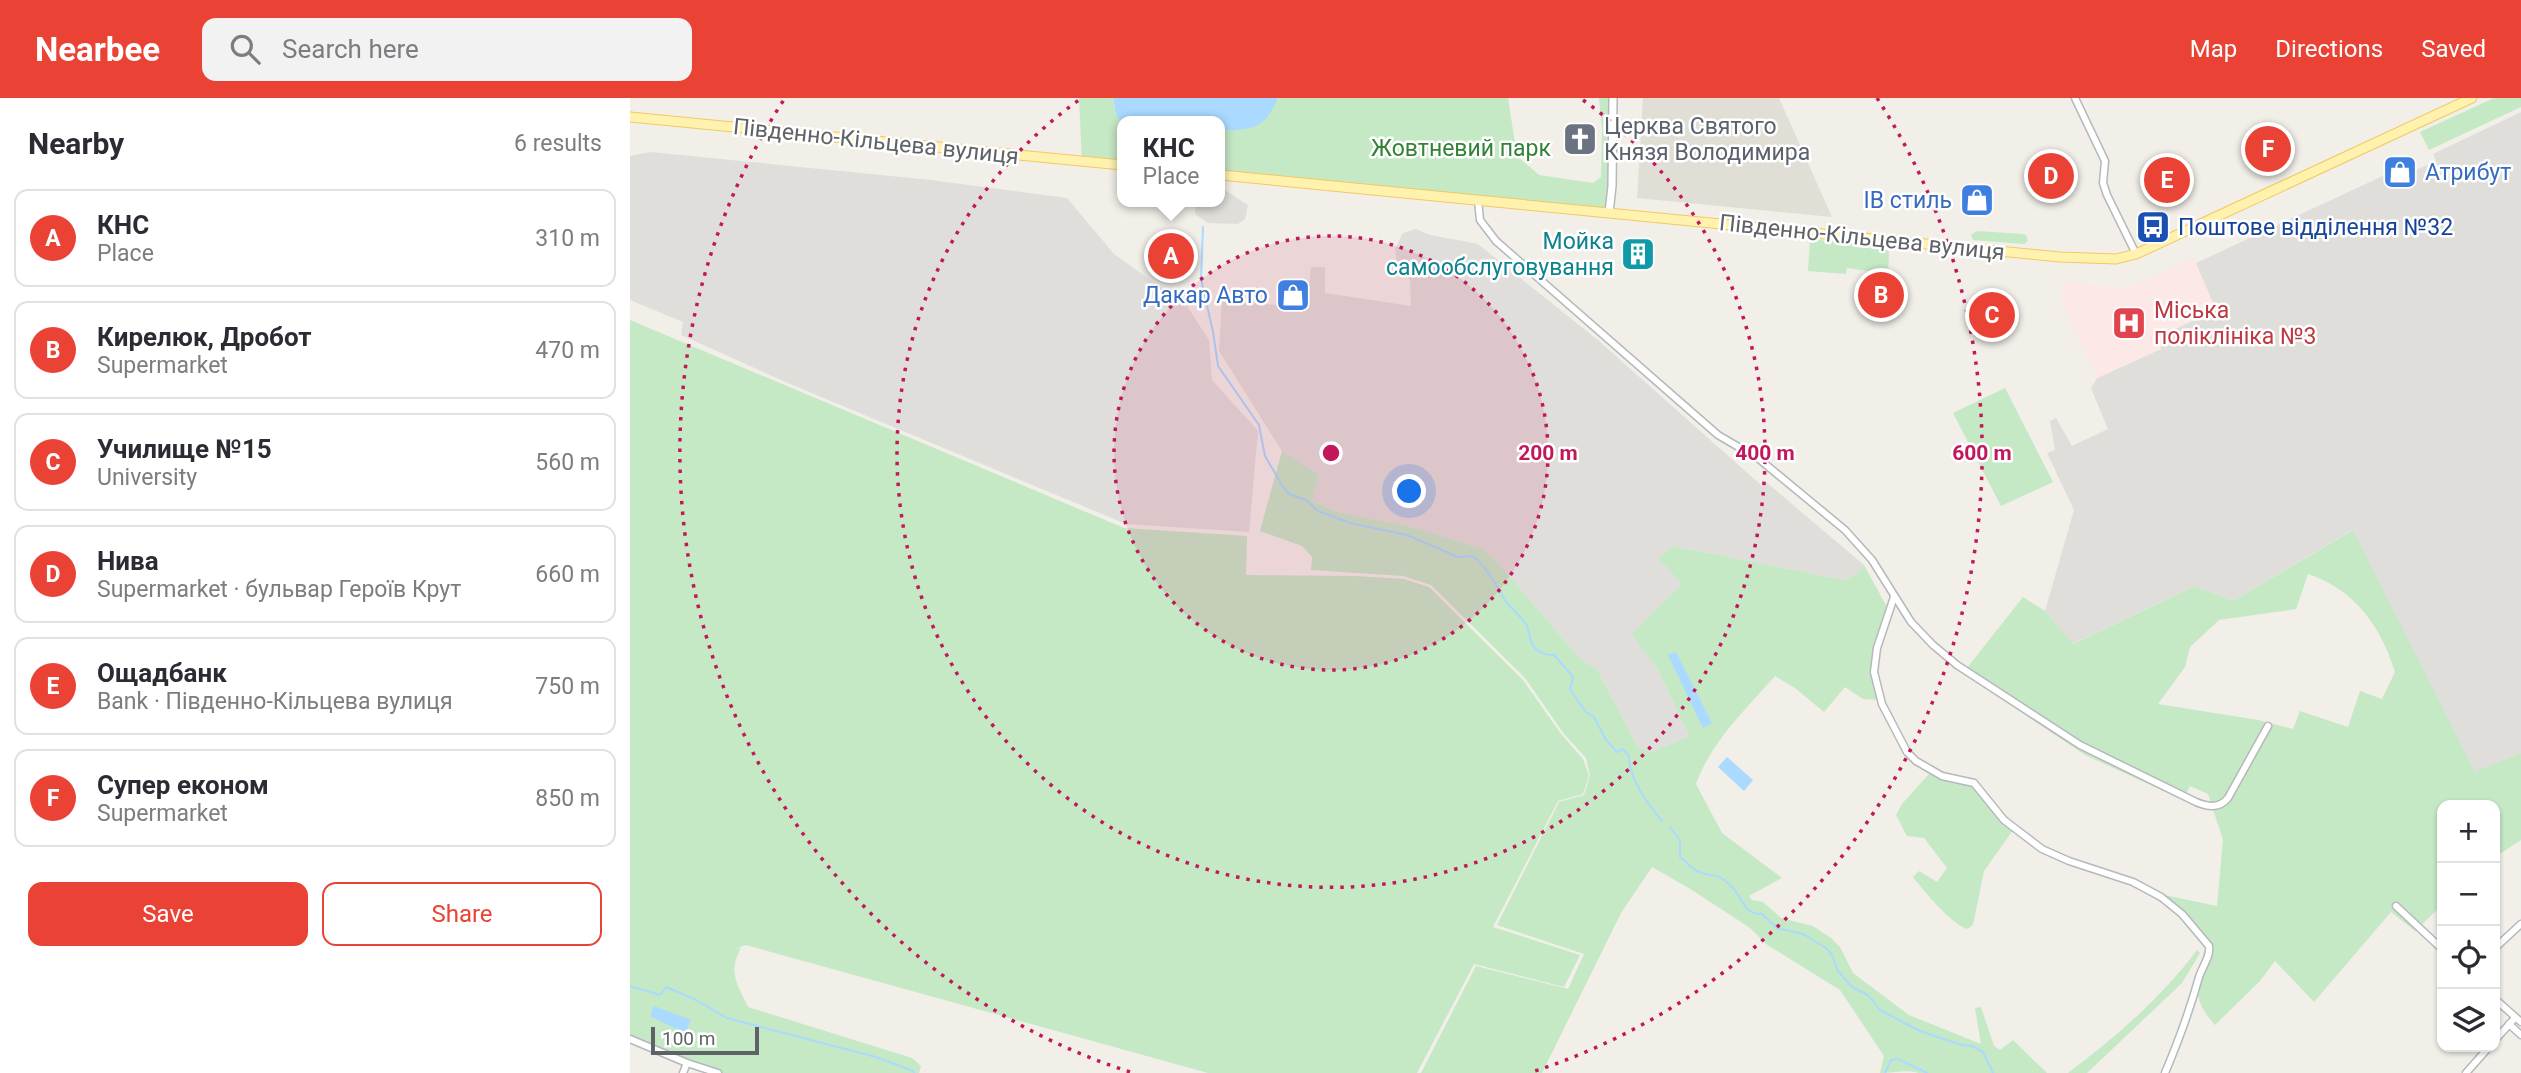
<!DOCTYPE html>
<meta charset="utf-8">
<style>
:root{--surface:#fff;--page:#f2f2f3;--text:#2b2b33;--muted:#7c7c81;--line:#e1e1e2;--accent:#ea4335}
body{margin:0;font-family:Roboto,sans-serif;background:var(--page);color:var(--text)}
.controls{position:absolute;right:21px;bottom:21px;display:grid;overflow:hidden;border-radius:14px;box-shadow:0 2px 5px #0004}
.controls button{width:63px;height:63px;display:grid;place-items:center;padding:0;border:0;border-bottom:2px solid var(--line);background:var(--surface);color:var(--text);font:35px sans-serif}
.scale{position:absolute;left:21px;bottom:18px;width:108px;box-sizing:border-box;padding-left:7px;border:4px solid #5f6368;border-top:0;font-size:19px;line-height:24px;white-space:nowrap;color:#5f6368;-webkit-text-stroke:5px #fff;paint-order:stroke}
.you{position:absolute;left:780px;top:394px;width:24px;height:24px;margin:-18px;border:5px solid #fff;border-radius:50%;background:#1a73e8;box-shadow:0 0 0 10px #1a73e833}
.badge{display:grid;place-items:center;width:46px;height:46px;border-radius:50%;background:var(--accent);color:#fff;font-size:23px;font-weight:700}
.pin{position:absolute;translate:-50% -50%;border:4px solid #fff;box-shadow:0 2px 7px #0006}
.popup{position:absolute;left:487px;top:18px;width:108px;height:91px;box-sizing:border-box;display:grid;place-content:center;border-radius:14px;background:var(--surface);filter:drop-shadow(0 2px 5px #0005);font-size:23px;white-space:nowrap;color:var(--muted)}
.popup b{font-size:26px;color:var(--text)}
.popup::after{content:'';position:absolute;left:50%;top:100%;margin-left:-14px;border:14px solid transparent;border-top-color:var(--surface)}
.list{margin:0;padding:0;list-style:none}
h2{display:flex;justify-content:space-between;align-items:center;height:91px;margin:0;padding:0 28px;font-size:30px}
h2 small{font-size:23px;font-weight:400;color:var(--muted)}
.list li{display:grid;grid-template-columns:46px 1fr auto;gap:21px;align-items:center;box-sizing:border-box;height:98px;margin:0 14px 14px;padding:0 14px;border:2px solid var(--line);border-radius:14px}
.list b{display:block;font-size:26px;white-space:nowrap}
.list p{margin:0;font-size:23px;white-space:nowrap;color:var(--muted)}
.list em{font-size:23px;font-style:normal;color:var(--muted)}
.actions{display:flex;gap:14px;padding:21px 28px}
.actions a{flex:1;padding:16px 0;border:2px solid var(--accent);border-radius:14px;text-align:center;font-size:24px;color:var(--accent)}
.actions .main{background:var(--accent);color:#fff}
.icon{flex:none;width:38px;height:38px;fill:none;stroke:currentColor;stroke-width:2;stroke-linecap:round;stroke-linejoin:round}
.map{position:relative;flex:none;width:1891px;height:975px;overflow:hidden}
header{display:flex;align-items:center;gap:42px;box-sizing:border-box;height:98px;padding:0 35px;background:var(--accent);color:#fff}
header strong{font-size:33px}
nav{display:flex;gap:38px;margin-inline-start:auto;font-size:24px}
.search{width:490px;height:63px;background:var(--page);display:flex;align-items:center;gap:18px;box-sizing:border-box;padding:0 24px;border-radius:14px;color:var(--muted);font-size:26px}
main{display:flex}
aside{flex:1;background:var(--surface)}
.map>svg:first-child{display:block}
</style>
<header>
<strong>Nearbee</strong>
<div class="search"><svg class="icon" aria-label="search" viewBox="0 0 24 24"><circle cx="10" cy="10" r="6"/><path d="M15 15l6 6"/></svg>Search here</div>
<nav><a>Map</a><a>Directions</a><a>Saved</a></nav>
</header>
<main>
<aside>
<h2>Nearby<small>6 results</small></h2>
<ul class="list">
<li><span class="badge">A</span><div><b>КНС</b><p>Place</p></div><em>310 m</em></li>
<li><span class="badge">B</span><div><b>Кирелюк, Дробот</b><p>Supermarket</p></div><em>470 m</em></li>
<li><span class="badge">C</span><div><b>Училище №15</b><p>University</p></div><em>560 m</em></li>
<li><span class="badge">D</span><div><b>Нива</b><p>Supermarket · бульвар Героїв Крут</p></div><em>660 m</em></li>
<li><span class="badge">E</span><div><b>Ощадбанк</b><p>Bank · Південно-Кільцева вулиця</p></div><em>750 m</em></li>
<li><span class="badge">F</span><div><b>Супер економ</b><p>Supermarket</p></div><em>850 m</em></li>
</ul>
<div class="actions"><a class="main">Save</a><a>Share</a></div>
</aside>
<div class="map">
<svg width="1891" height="975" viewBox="0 0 1891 975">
<rect width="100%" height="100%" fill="#f1efe8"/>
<g fill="#e0deda">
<path d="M1891,14V655L1845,675L1722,432L1603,503L1565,488L1442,546L1415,513L1444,412L1417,355L1425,352L1420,323L1426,320L1442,348L1478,331L1461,290L1467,280L1531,251L1530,238L1586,212L1566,165L1759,75L1777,63L1782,73L1793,69L1806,63L1803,56Z"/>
<path d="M20,54L301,82L437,100L484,156L557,208L579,242L582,282L628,333L619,434L496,426L160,286L51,237L53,224L0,202V58Z"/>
<path d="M590,89L618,107L615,121L608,126L578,125L565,116L566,104H590Z"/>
<path d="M786,131L800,137L848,146L969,243L1132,388L1136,384L1234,467L1227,476L1214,482L1043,448L1028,461L1052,486L1003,536L1028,572L1059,638L1021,654L1008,650L967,571L950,561L869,466L853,451L782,429L708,414L682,403L689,377L652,353L589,253L592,203L677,209L681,169H695V195L781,208L780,182L767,165L765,151L773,135Z"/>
</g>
<path fill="#e1ded6" d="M1013,0H1149L1202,119L1007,100Z"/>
<path fill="#fce8e6" d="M1563,159L1586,212L1530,238L1531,251L1467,280L1431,203L1432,188L1438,183L1491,191L1518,181Z"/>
<g fill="#c5e8c5" fill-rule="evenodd">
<path d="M449,0H483L486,17L492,24V67L452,63Z"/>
<path d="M648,0H878L887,58L909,77L963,85L971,79L972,32L969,0H982L979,114L590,76V33C621,30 634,30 648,0Z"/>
<path d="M1864,0H1891V9L1799,52L1790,34Z"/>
<path d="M1347,133L1393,136L1396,137L1398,143L1394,146L1343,142L1341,137Z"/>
<path d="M1180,141L1254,149L1259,154L1258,176L1217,170L1216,176L1178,173Z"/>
<path d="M0,222L494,430L617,438L616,477L725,478L774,481L799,489L893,582L931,636L953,661L959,678L953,696L928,703L863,829L950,857L934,889L844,866L787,975H578L116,847L102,852L111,850C97,874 108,887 118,909L282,960L291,968L289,975H89L0,939Z"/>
<path d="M1375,290L1423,384L1371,408L1323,315Z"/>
<path d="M652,353L689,377L682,403L708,414L782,429L853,451L869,466L950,561L967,571L1008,650L1021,654L1059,638L1028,572L1002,536L1052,486L1028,461L1043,448L1214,482L1227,476L1234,467L1258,511L1244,560L1252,602L1233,601L1215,589L1194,614L1165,590L1145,578C1115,612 1081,644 1066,686L1092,735L1152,780L1119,798L1122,802L1133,804L1151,820L1183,828L1201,840L1210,849L1223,875L1279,917L1351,946L1345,910L1351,909L1364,948L1370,952L1383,942L1417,975H1289C1277,971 1263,975 1250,975L1254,958L1210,892L1136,846L1120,830L1062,792L1022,769L991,815L912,975H791L846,868L938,891L954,856L867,827L929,704L954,697L960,678L956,660L934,636L895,580L801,487L773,478L681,472L682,459L672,448L630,433Z"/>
<path d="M1723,432L1845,674L1891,655V742L1865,759V707H1812V807L1785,833L1761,814L1684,904L1645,863L1630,883L1585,927C1559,898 1567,884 1578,851C1560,822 1552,809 1520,794L1587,808L1593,742L1578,696L1560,688L1553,702L1455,657L1333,575L1393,499L1415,513L1443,546L1565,488L1603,503ZM1678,476C1724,491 1751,528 1765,574L1752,601L1730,593L1718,629L1670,613L1663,631L1628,622L1528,606L1555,569L1560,549L1589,522L1666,511Z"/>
<path d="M1299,676L1333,682L1346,690L1383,732L1354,773L1343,827L1337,831C1319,824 1296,795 1283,779L1289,773L1307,784L1317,770L1294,740L1277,738L1266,717L1272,706Z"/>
<path d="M1567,852L1570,855L1552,885L1457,975H1438C1486,939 1531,900 1567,852Z"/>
</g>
<g fill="#aadaff">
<path d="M483,0H648C634,32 623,31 590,33V23L492,24L486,17Z"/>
<path d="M1046,554L1082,625L1073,630L1038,557Z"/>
<path d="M1097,659L1123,682L1114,693L1088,669Z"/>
<path d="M24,908L61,922L55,935L20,918Z"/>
</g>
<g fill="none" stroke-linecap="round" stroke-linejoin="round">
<g stroke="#aadaff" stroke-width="2">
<path d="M573,129L571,181L583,234L588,268L629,327L635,358L653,389L659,396L676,402L688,413L720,425L777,437L828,459L843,458C858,470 865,486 875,502C881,511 892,519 897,528C900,535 899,543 904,549C910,556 916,557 924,557L943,579L940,592L956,614L964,619L976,642L987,654L993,651L999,658C999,681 1018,706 1032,723"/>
<path d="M1040,729L1050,742V759C1055,763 1061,770 1067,773C1082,781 1085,772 1101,788C1114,800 1112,816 1132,816L1147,830L1173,836L1196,850L1202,857L1208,873L1222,889L1238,897L1250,912L1290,933L1332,947L1342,948L1353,954L1363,975"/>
<path d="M0,888L30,897L36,889L66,902L97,920L246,959L283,973L284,975"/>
<path d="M1255,975L1261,962L1268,961L1297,975"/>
</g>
<g stroke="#b5b8bc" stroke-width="9">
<g id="minor">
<path d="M1445,0L1475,63L1473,85L1477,97L1506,156"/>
<path d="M848,102L850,122L866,143L1088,337L1129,361L1215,432L1242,462L1281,524L1303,547L1327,567L1450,647L1566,704C1578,709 1589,711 1598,700L1638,628"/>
<path d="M1264,499L1247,550L1244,574L1252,606L1277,654L1286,663L1312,678L1344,685L1374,722L1412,751L1439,763L1503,784L1531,799L1552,816L1579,848C1581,858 1572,869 1569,879C1560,912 1548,944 1535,975"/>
<path d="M1766,808L1812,851"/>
<path d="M1865,850L1891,826"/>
<path d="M1865,901L1891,924"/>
<path d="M1879,926L1891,937"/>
<path d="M0,941L57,965L53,975"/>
<path d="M1865,942L1885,920"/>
<path d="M57,965L88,975"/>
<path d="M1836,975L1859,949"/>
</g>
</g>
<g stroke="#b5b8bc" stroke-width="10">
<path id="tertiary" d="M979,115L982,88L983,0"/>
</g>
<g stroke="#f2c960" stroke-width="11">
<g id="primary">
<path d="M0,19L492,67"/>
<path d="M590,77L1430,159L1486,161L1506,156L1842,0"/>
</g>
</g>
<use href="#minor" stroke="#fff" stroke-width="6"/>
<use href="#tertiary" stroke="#fff" stroke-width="7"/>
<use href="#primary" stroke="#fff2af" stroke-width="9"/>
</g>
<circle cx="701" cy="355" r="217" fill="#c2185b" fill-opacity=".12"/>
<g fill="none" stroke="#c2185b" stroke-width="3.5" stroke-dasharray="3.5 7">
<circle cx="701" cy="355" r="217"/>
<path d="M953 2A434 434 0 1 1 449 2"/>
<path d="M500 974A651 651 0 0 1 155 0M1247 0A651 651 0 0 1 902 974"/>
</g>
<defs>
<g id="church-square" transform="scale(1.75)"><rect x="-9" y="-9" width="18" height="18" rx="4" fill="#6b7280" stroke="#fff"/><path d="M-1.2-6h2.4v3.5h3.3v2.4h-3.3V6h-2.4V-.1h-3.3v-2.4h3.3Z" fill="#fff"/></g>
<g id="shop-square" transform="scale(1.75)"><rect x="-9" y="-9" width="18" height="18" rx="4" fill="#3f7fe0" stroke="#fff"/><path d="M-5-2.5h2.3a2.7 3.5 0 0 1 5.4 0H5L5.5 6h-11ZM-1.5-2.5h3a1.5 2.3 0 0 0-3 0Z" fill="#fff"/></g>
<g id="bus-square" transform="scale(1.75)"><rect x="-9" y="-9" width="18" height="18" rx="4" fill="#1a4fb4" stroke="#fff"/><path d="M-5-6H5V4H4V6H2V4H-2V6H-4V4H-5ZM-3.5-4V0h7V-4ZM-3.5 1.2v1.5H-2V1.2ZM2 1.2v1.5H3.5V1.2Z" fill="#fff"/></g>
<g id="building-square" transform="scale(1.75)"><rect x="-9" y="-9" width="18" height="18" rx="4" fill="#0f9aa8" stroke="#fff"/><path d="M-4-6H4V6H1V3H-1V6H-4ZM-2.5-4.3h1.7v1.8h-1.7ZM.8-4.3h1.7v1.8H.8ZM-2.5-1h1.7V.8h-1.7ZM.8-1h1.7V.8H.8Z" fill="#fff"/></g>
<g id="hospital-square" transform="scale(1.75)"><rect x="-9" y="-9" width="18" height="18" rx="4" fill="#e0444e" stroke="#fff"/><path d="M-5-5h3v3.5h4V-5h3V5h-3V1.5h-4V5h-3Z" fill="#fff"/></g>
</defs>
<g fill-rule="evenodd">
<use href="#church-square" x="950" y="41"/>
<use href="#shop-square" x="1770" y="74"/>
<use href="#shop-square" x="1347" y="102"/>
<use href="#bus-square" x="1523" y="129"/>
<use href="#building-square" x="1008" y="156"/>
<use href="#shop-square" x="663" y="197"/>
<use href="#hospital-square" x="1499" y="225"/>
</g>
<g text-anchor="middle" stroke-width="5" stroke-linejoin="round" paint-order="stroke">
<g font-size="23" fill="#5b616d" stroke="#fff" text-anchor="start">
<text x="974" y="36">Церква Святого<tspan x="974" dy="26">Князя Володимира</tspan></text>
</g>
<g font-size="23" fill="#5f6368" stroke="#fff">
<text transform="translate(246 43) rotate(6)" y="8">Південно-Кільцева вулиця</text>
<text transform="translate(1232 139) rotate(6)" y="8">Південно-Кільцева вулиця</text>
</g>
<g font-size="23" fill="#348238" stroke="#fff">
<text x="831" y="58">Жовтневий парк</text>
</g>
<g font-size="23" fill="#366cbe" stroke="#fff" text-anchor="end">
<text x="1795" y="82" text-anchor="start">Атрибут</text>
<text x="1322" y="110">ІВ стиль</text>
<text x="638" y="205">Дакар Авто</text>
</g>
<g font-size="23" fill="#164399" stroke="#fff" text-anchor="start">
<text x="1548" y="137">Поштове відділення №32</text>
</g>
<g font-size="23" fill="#0d838f" stroke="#fff" text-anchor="end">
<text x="984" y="151">Мойка<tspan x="984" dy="26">самообслуговування</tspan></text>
</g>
<g font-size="23" fill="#be3a42" stroke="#fff" text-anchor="start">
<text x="1524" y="220">Міська<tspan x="1524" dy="26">поліклініка №3</tspan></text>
</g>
</g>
<circle cx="701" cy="355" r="10" fill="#c2185b" stroke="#fff" stroke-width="3.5"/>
<g font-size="21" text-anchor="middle" font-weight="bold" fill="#c2185b" stroke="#fff" stroke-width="5" stroke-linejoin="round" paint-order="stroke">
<text x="918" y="362">200 m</text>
<text x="1135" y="362">400 m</text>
<text x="1352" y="362">600 m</text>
</g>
</svg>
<div class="controls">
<button>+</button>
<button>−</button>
<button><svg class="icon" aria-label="locate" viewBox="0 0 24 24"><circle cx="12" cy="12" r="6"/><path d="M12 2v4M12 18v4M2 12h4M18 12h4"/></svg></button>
<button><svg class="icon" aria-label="layers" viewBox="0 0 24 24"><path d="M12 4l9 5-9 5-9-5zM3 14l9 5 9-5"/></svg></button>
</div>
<div class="scale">100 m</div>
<div class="you"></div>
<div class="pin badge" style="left:541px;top:158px">A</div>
<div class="popup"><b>КНС</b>Place</div>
<div class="pin badge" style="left:1251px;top:197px">B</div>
<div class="pin badge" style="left:1362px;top:217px">C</div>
<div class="pin badge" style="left:1421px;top:78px">D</div>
<div class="pin badge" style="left:1537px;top:82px">E</div>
<div class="pin badge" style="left:1638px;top:51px">F</div>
</div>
</main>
